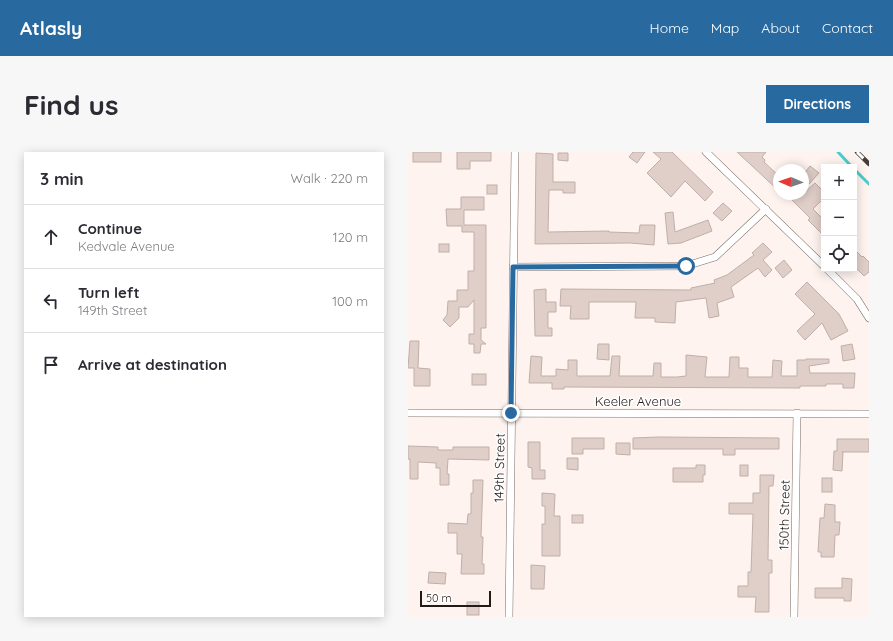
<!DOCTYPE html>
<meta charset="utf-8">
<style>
:root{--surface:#fff;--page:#f7f7f7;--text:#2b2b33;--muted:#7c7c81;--line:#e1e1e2;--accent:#286aa0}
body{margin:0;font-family:Quicksand,sans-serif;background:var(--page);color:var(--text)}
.controls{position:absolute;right:12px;top:12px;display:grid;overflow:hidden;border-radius:0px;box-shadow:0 2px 10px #0003}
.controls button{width:36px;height:36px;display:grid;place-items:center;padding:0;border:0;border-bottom:1px solid var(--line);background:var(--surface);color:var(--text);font:20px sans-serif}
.compass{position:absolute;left:365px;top:12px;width:36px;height:36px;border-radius:50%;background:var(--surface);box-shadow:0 2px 10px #0003;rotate:272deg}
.scale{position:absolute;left:12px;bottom:10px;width:71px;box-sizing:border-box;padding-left:4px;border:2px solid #201a18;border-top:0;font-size:11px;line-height:14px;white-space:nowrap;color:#201a18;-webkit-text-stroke:3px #fff;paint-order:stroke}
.stop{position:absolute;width:12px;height:12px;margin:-9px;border:3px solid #286aa0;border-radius:50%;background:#fff}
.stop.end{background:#286aa0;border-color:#fff;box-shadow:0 1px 4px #0008}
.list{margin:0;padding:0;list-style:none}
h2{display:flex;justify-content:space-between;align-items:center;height:52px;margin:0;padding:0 16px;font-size:17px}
h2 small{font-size:13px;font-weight:400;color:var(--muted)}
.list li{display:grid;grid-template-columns:26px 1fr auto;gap:12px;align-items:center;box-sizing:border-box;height:64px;padding:0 16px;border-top:1px solid var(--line)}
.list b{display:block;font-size:15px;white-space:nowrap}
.list p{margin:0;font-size:13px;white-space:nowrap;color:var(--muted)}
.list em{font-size:13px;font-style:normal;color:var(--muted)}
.icon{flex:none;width:22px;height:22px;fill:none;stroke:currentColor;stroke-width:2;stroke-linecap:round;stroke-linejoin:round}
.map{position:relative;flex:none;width:461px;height:465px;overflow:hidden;border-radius:0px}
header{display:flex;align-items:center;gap:24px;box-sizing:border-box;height:56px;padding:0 20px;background:var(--accent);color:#fff}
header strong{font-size:19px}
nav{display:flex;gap:22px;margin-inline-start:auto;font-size:14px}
.intro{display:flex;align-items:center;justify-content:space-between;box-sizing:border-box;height:96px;padding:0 24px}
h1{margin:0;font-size:28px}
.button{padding:10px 18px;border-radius:0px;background:var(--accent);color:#fff;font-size:14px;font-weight:700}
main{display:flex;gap:24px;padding:0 24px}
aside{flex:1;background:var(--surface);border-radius:0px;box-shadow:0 2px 10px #0003}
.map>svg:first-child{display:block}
</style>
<header>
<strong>Atlasly</strong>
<nav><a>Home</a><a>Map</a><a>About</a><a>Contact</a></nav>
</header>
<div class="intro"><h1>Find us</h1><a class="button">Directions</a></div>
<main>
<aside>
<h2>3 min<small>Walk · 220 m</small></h2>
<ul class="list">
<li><svg class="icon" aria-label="ahead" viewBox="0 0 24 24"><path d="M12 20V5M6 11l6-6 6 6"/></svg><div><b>Continue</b><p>Kedvale Avenue</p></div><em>120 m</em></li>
<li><svg class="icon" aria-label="left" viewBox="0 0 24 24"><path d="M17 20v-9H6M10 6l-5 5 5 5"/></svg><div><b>Turn left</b><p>149th Street</p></div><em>100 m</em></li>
<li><svg class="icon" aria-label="arrive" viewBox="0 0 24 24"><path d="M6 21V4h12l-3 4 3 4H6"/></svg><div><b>Arrive at destination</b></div></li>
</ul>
</aside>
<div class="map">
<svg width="461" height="465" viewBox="0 0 461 465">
<rect width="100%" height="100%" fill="#fef3ef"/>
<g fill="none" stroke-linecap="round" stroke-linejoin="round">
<g stroke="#4acdcd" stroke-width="3">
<path d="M430,0L444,15"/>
<path d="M446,17L461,32"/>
</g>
</g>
<g fill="#e0cfc8" stroke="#c0afa8">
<rect x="5" y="0" width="28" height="10"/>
<path d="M49,0H83V9H62V17H49Z"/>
<path d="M225,0H237L229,11L221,5Z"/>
<path d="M245,0H264L305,40L297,49L277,29L263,45L239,21L253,7Z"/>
<path d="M329,0H358L354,5L357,8L356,10L371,24V39Z"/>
<path d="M128,1L145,2V30H167V41H155V38H141L140,80L201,79V80L231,81L232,73H247L246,93L222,91L127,92Z"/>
<path d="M150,1H160V9L150,8Z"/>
<path d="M402,14L411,21L401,32L395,26V23Z"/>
<path d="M407,31L416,40V46L405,57L416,68V84L400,68L402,66L378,42H395Z"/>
<rect x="79" y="33" width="10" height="9"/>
<path d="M53,45H76V58H56V73H78V176H73V188L78,192H73L72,201H66V192H61V182H66V148L60,155H51V166L42,175L35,168L39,163L40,149H49V138H60V119H66V80H54V74H39L38,57H53Z"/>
<path d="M315,51L324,59L314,69L305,61Z"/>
<path d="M265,60L267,80L300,68L304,79L273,91L260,92L257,61Z"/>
<path d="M355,91L364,100L355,108L364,118L357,125L350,116L323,135L326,145L309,151L311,164L301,166L298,146L268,150L267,171L247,170V166H227L228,150H181V167H162L163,154H152L153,137L283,138V136L307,131L306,128L319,123L346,103L344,101Z"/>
<rect x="31" y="92" width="10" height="8"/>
<path d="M446,97L454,105L455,104L461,110V120L456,124L446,114Z"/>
<path d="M376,108L384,118L375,126L367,116Z"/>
<path d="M399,130L431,162L440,179L423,188L414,171L397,188L389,179L407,162L387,142Z"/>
<path d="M138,137V150H148V160H140V176H144V184H127L126,138Z"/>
<path d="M2,189H11L10,216L22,217V234H6V216H0Z"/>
<path d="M190,192H201V208L189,207Z"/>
<path d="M444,192L447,207L435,209L433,194Z"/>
<path d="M278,203L299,205L297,225H321L322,205H331V216H340V225H364L365,208L374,209L373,224H389V208H398V207H421V211L401,214L402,221H447L446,236H435V232H418V234H392V236L156,235V237H144V231H121L123,204L134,205L133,224H148V217L160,218V208H169V224H202L204,204H212L211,224H245L246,211H253V225H269L278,224Z"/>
<rect x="64" y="222" width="14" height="11"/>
<path d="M251,285L371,286V297H327V303H315V297H225V286Z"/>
<path d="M164,286H196V297H175V302H164Z"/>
<path d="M429,287H461V300H434H435L434,319L425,318L426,299H429Z"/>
<path d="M120,290H132V318H137V327H124V316L120,315Z"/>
<path d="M208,291H222V303L208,302Z"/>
<path d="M0,294L30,295V298H45V295H81V308L40,307L39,322H41V333H32V316H28V311L10,310V327H2V307H0Z"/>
<path d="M159,306H170V318L159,317Z"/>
<path d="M288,313H297V323H295V330H265V316H288Z"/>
<rect x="332" y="313" width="8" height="11"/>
<path d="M352,323H366L365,334H361L360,408H364V421H361V460H347L348,445H330V434H340V420H343L345,362H321V351H345V341H352Z"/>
<rect x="414" y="326" width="10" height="14"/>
<path d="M65,328H75L73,385H75L74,412H76V422H53L54,402H49V381H40V371L59,372L60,362H63V341H65Z"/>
<path d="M134,341L147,342L146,364H152V404H134V372H137V354H134Z"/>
<path d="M417,352L427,353V370H432L431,383H427L426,405H413V400H410L412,366H416Z"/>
<rect x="164" y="363" width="11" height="8"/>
<path d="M123,413L137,414L136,437H123Z"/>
<path d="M21,420L38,421L37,432L20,431Z"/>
<path d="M434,426L444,427L443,449H436V446H407V436H434Z"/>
<rect x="59" y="450" width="12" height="13"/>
</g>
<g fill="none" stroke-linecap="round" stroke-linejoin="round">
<g stroke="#7c6d67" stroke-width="8">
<g id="street">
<path d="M298,0L416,114"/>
<path d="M105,115L278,114L307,105L358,57"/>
<path d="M419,117L449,147L461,166"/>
<path d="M0,261L461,262"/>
<path d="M101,465L107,0"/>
<path d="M386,465L389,261"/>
</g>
</g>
<use href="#street" stroke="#fff" stroke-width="7"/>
<g stroke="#433c3a" stroke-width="4.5">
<path id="rail" d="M449,0L461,12"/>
</g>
<use href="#rail" stroke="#fff" stroke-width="3" stroke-dasharray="9" stroke-linecap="butt"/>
</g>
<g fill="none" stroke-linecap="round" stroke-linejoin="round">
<path stroke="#286aa0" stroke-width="5" d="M103,261L105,115L278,114"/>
</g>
<g text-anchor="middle" stroke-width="3" stroke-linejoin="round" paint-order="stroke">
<g font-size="13" fill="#201a18" stroke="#fff">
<text x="230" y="254">Keeler Avenue</text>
<text transform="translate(91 316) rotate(-89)" y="5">149th Street</text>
<text transform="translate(376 363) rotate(-89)" y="5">150th Street</text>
</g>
</g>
</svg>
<div class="controls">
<button>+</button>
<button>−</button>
<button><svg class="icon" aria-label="locate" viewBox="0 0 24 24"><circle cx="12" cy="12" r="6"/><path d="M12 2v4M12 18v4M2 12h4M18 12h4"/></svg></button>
</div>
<svg class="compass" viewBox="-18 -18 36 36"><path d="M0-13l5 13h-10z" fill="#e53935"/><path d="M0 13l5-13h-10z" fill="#7c7c81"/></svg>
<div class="scale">50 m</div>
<div class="stop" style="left:278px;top:114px"></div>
<div class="stop end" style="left:103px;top:261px"></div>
</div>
</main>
